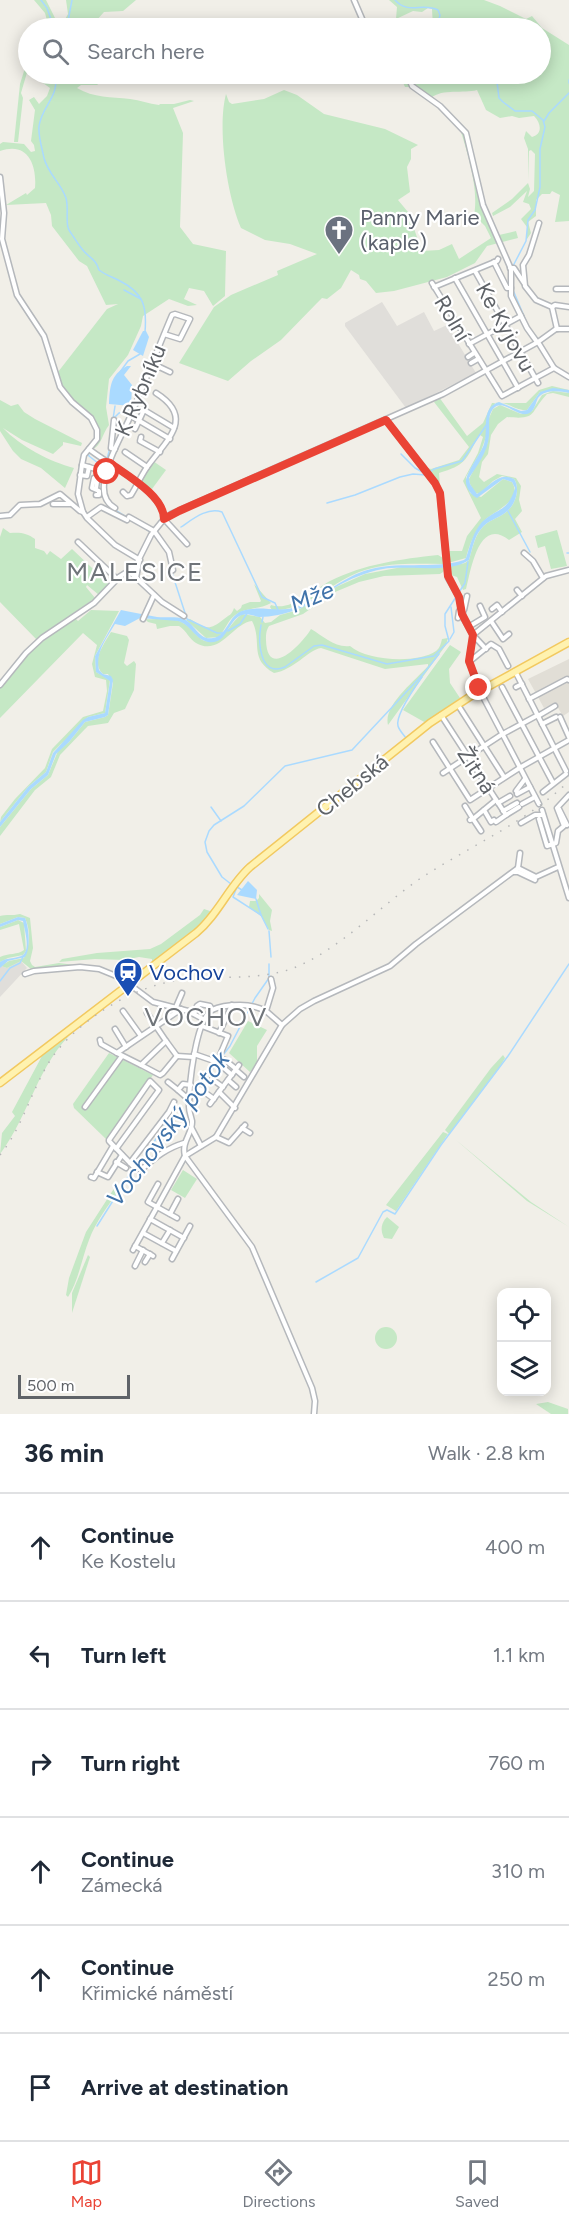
<!DOCTYPE html>
<meta charset="utf-8">
<style>
:root{--surface:#fff;--page:#f6f6f7;--text:#1f2937;--muted:#747a83;--line:#e0e1e3;--accent:#ea4335}
body{margin:0;font-family:Figtree,sans-serif;background:var(--page);color:var(--text)}
.controls{position:absolute;right:18px;bottom:18px;display:grid;overflow:hidden;border-radius:12px;box-shadow:0 3px 15px #0003}
.controls button{width:54px;height:54px;display:grid;place-items:center;padding:0;border:0;border-bottom:2px solid var(--line);background:var(--surface);color:var(--text);font:30px sans-serif}
.scale{position:absolute;left:18px;bottom:15px;width:112px;box-sizing:border-box;padding-left:6px;border:3px solid #5f6368;border-top:0;font-size:16px;line-height:21px;white-space:nowrap;color:#5f6368;-webkit-text-stroke:4px #fff;paint-order:stroke}
.stop{position:absolute;width:18px;height:18px;margin:-14px;border:4px solid #ea4335;border-radius:50%;background:#fff}
.stop.end{background:#ea4335;border-color:#fff;box-shadow:0 2px 6px #0008}
.list{margin:0;padding:0;list-style:none}
h2{display:flex;justify-content:space-between;align-items:center;height:78px;margin:0;padding:0 24px;font-size:26px}
h2 small{font-size:20px;font-weight:400;color:var(--muted)}
.list li{display:grid;grid-template-columns:39px 1fr auto;gap:18px;align-items:center;box-sizing:border-box;height:108px;padding:0 24px;border-top:2px solid var(--line)}
.list b{display:block;font-size:22px;white-space:nowrap}
.list p{margin:0;font-size:20px;white-space:nowrap;color:var(--muted)}
.list em{font-size:20px;font-style:normal;color:var(--muted)}
.icon{flex:none;width:33px;height:33px;fill:none;stroke:currentColor;stroke-width:2;stroke-linecap:round;stroke-linejoin:round}
.map{position:relative;flex:none;width:569px;height:1414px;overflow:hidden}
.search{position:absolute;background:var(--surface);box-shadow:0 3px 15px #0003;left:18px;right:18px;top:18px;height:66px;display:flex;align-items:center;gap:15px;box-sizing:border-box;padding:0 21px;border-radius:33px;color:var(--muted);font-size:22px}
.sheet{height:726px;background:var(--surface)}
nav{display:flex;justify-content:space-around;align-items:center;box-sizing:border-box;height:84px;border-top:2px solid var(--line);background:var(--surface);font-size:16px;color:var(--muted)}
nav a{display:grid;justify-items:center;gap:3px}
nav .on{color:var(--accent)}
.map>svg:first-child{display:block}
</style>
<div class="map">
<svg width="569" height="1414" viewBox="0 0 569 1414">
<rect width="100%" height="100%" fill="#f1efe8"/>
<g fill="#e0deda">
<path d="M382,302L397,326L424,312L434,331L447,325L476,373L406,408L345,326V323Z"/>
<path d="M21,961L27,968L0,997V968L1,966L7,968Z"/>
</g>
<path fill="#e1ded6" d="M569,659V712L563,716L555,703L544,708L528,679Z"/>
<g fill="#c5e8c5">
<path d="M34,0H46L55,18L63,23L68,14L66,0H136L123,11L104,12L95,22L96,28H49L45,13Z"/>
<path d="M389,0H484L500,6L526,19L532,16L542,28L569,45V221L555,222L560,195L552,191L550,194H542L536,200V216L528,222L531,233L527,239V227L521,219L531,209L529,204L523,202L527,191L510,207L493,216L492,213L512,199L528,183L530,189L528,197L534,191L535,154L531,150L529,151L528,180V149L524,138L526,131L532,137C543,134 541,123 534,116L519,118L512,116L500,118L486,110L477,90C463,94 443,88 431,98L415,87H405L399,74H540V28H433L432,9L428,8L422,12L413,11L396,19L397,7Z"/>
<path d="M25,68L28,69L21,93L23,98L18,142H14L20,84Z"/>
<path d="M48,74H58L63,78C74,71 91,75 104,79L97,85H81L77,88C94,98 111,97 130,99C140,100 149,104 159,105L160,104H174L190,100L194,101L173,108L183,133L180,227L193,244L226,251L225,296L213,306L204,291L189,288L184,299L197,305L188,306L169,299L143,316L141,326L128,355L109,379L106,407L109,425C102,434 102,445 92,450C94,446 98,442 99,438C105,419 61,400 58,372L107,309L118,304L106,305L87,266L79,261L52,226L51,215L46,203L6,205L26,193L27,195L35,188C37,165 28,141 0,151V144L3,142L24,144L31,152L35,151L34,145L31,141L35,110L29,100L34,97L39,104L47,96L50,88L43,83L46,81Z"/>
<path d="M284,90L297,95L324,114L385,129L418,145L411,149V159L407,167L410,192L398,200L408,212L422,251L439,250L452,244L459,259L491,238L485,226L474,215C479,190 468,154 460,129L465,133L478,193L489,211L498,233L499,235L516,231L518,238L487,246L475,263L447,277L394,291L376,293L366,281L360,279L359,275L351,270L341,288L327,299L322,298L317,303L281,340L251,361L228,381L179,363L214,307L231,295L278,275L277,271L317,254L290,244L265,240L241,228C227,196 217,128 226,94L229,102L232,104L264,99Z"/>
<path d="M552,386L569,390L540,392L527,410C515,411 508,401 495,403L486,423V437L481,451L466,477L470,493L481,497L503,479L512,482C524,502 490,512 482,523C474,533 469,546 466,558L448,563L447,551H462L467,536L481,518L463,481L478,453L483,437L480,435L478,437C466,461 465,465 439,473L440,487L425,467L431,469L459,460L469,447L434,402L439,397L467,436L483,423L492,403H526L539,390Z"/>
<path d="M553,391L569,393V397L553,393L547,394C529,413 538,420 507,417L498,424L491,435L488,454L482,462L479,477L484,482L497,474L516,478L521,486L519,500L522,511L515,519L522,532L509,540C479,516 471,569 466,589L463,590L457,577L451,575L448,567L465,563L469,560C472,550 474,538 481,529C488,520 497,519 505,513C515,506 521,489 514,479L502,476L493,481L480,494L475,493L470,484L469,479L488,442L489,418L493,409L500,405L521,414L532,411L542,395Z"/>
<path d="M0,400L11,406L18,404L24,412L35,419L82,443L81,446L63,442V445L53,454L22,440L3,428C20,446 50,462 74,468L65,488L41,468L21,459L13,451L0,431Z"/>
<path d="M153,461L166,470L152,489L139,480Z"/>
<path d="M3,528L10,533C20,532 27,533 35,539V548L44,551L47,555L50,551L61,559L72,549L110,585L99,595L87,585L86,587L95,598L37,640L0,602V537Z"/>
<path d="M557,530L567,566L551,569L545,546L538,548L535,536Z"/>
<path d="M438,555L443,558L444,564C418,564 391,562 365,570C333,580 306,612 272,610L270,607L271,605C290,612 314,590 330,581C364,564 401,559 438,555Z"/>
<path d="M402,567H444L443,572L440,574L384,576L359,582L335,592L303,614L269,626C266,631 266,634 266,640C267,681 302,644 311,629C323,636 335,648 350,646C367,661 417,664 436,651C440,648 441,643 442,639L448,638L446,645L388,725C383,705 415,681 428,666V664L385,669L321,648C308,650 294,670 274,673C248,658 263,642 252,621C233,623 220,657 196,643C189,639 187,631 179,626H170L157,629L156,624L148,622L145,619C156,620 173,617 183,623C194,628 200,647 215,640C227,635 231,622 242,614L260,617L265,623L271,622L280,615L298,610L336,587L365,574Z"/>
<path d="M254,584L271,603C259,610 244,607 234,616C227,622 225,630 219,637L206,638L186,620L190,619C206,629 209,631 224,619C229,615 232,615 234,608L237,611L241,608L242,605L250,602H260L261,601Z"/>
<path d="M91,610L119,611L95,656L96,672L110,680L105,713L88,717L67,739L61,744L53,752L46,772L28,787L0,822L1,817L15,799L45,768L52,749L83,717L103,711L107,691L106,680L95,677L92,664L97,645L83,633L0,718V686L9,678L31,650L75,618L78,621Z"/>
<path d="M111,632L127,636L129,640L124,663L127,666L134,661L136,664L134,690L125,709L114,713L108,723L88,726L85,729L60,755L51,777L35,790L0,836V827L31,789L48,775L58,751L69,742L85,722L105,717L108,715L113,683L108,674H103C90,662 104,644 111,632Z"/>
<path d="M450,645L461,652L449,669L450,683L460,698L426,723L403,710Z"/>
<path d="M259,894L272,910L270,921L272,931L269,930L262,917L249,907L250,901H256L259,898Z"/>
<path d="M204,909L213,912L204,923L152,963V959L139,957L124,960L95,959L59,962L62,959L97,953L150,949L161,944L200,915Z"/>
<path d="M20,914L30,918L33,948L30,961L32,965L35,967L59,963L75,965L31,969L21,961L7,968L1,966L9,961L24,958C30,946 31,931 25,918L18,917L0,924V916C6,914 12,916 20,914Z"/>
<path d="M18,920L24,923L26,951L23,955L8,958L0,962V957C8,953 18,955 24,950L19,924L0,930V927Z"/>
<path d="M248,1021L267,1030L257,1046V1063L250,1072L229,1053Z"/>
<path d="M74,1029L75,1030C38,1063 29,1116 0,1154L2,1133L15,1116L12,1112L42,1056Z"/>
<path d="M109,1053L153,1075L107,1140L74,1108L73,1104Z"/>
<path d="M503,1055L505,1058L500,1067L449,1134L445,1130L491,1068Z"/>
<path d="M443,1132L448,1134L398,1208L396,1211L386,1205Z"/>
<path d="M456,1140L531,1202L569,1227L527,1201Z"/>
<path d="M183,1170L197,1179L185,1198L171,1190Z"/>
<path d="M115,1187L120,1189C108,1206 96,1221 89,1240C82,1258 78,1282 68,1297L66,1295L69,1278L86,1232Z"/>
<path d="M387,1217L399,1227L392,1239L384,1238C380,1230 381,1223 387,1217Z"/>
<path d="M88,1255L90,1257L72,1313V1293Z"/>
<circle cx="386" cy="1338" r="11"/>
<path d="M548,1402L568,1409V1414H551L536,1404Z"/>
</g>
<g fill="#aadaff">
<path d="M143,331H146L149,337L143,356L133,350Z"/>
<path d="M127,366H131L124,375L132,385L131,406L109,404C110,387 110,375 127,366Z"/>
<path d="M553,388L569,390V393C559,391 545,389 538,398C536,402 535,408 532,411C520,423 504,396 493,409C487,416 490,427 489,436C488,451 477,466 469,478L470,484L477,494C490,487 498,471 514,479C521,489 515,506 505,513C497,519 488,520 481,529C474,537 472,550 469,560C450,574 407,565 383,569C366,572 350,579 336,587C322,595 310,605 296,610C284,614 272,617 259,617C253,616 248,613 242,615C227,620 228,645 208,642C195,639 190,624 178,621L140,618L125,626L115,624C106,639 95,653 99,670L103,674L111,676L113,680L108,715L105,717L85,722L69,742L56,754L48,775L31,789L0,827V822L28,787L46,772L53,753L83,720L88,717L105,713L110,681L96,672L95,656L121,610C132,612 145,615 157,617C165,618 176,616 184,619C195,624 199,641 213,638C227,636 228,616 242,611C259,605 278,613 296,607C320,599 340,579 364,571C397,560 432,570 464,560L466,558C470,546 473,532 482,522C497,508 508,512 515,488L512,482L503,479L477,498C471,495 467,489 466,483C465,473 481,454 484,444C489,429 480,408 499,402L521,411L527,410L540,392Z"/>
<path d="M248,881L257,890L256,899L237,895Z"/>
<path d="M18,917L25,918C29,927 31,949 25,957L8,961L0,968V962C7,957 17,959 23,955C31,949 24,928 23,921L18,920L0,927V924Z"/>
</g>
<g fill="none" stroke-linecap="round" stroke-linejoin="round">
<g stroke="#aadaff" stroke-width="1.5">
<path d="M41,0L47,8L54,28"/>
<path d="M395,0C408,15 422,2 438,10L440,15L437,28"/>
<path d="M62,28L68,21L72,0"/>
<path d="M55,74C60,97 42,105 39,126C38,136 42,148 44,158C48,174 61,183 66,198C69,208 65,224 69,230C73,236 78,244 82,249C89,258 96,259 99,270C105,275 113,277 120,281C144,293 147,307 145,332"/>
<path d="M448,74L455,75L469,74"/>
<path d="M486,74L490,77"/>
<path d="M492,78L497,82L499,98L503,102L515,111H532L543,120L545,127L540,149V187L535,210L528,220L526,241L513,266"/>
<path d="M569,80V83"/>
<path d="M544,121L549,113L569,93"/>
<path d="M124,290L141,299"/>
<path d="M513,290L526,321"/>
<path d="M531,331L538,339"/>
<path d="M541,343L546,352"/>
<path d="M120,372L128,361L140,354"/>
<path d="M114,418L119,413L127,412L129,405"/>
<path d="M113,419L115,406"/>
<path d="M88,452L89,456L103,467"/>
<path d="M401,454L415,468L426,474"/>
<path d="M102,477L110,448"/>
<path d="M102,482L104,498"/>
<path d="M327,503L355,495L400,477L413,474L426,475L434,469L462,461L487,424"/>
<path d="M115,510L149,531L158,539"/>
<path d="M508,511L530,552"/>
<path d="M181,527C193,519 207,507 222,512L262,597L275,603L279,612"/>
<path d="M567,553H569"/>
<path d="M172,573L187,619L217,633H223"/>
<path d="M262,622L263,617"/>
<path d="M261,625C258,641 259,678 285,667L314,646L322,645L387,664L434,656L449,641L445,626V614L465,583L468,562"/>
<path d="M228,631L240,624L248,612"/>
<path d="M450,639L454,632L451,607"/>
<path d="M406,738C403,734 399,730 398,726C395,715 415,687 422,677"/>
<path d="M211,807L221,821"/>
<path d="M231,884L222,877L207,852L205,842L209,831L214,825L244,806L285,766L352,750L424,673L439,654"/>
<path d="M242,890L237,887L233,897L261,915L268,929"/>
<path d="M256,899L261,915"/>
<path d="M269,931L271,957"/>
<path d="M0,981L10,968L20,963L23,957"/>
<path d="M220,1059L230,1046L255,998L269,978V964"/>
<path d="M193,1091L200,1086L217,1063"/>
<path d="M137,1168L167,1122"/>
<path d="M97,1226L133,1169"/>
<path d="M316,1282L358,1258L383,1212L387,1210L395,1214L441,1145L508,1056L569,964"/>
</g>
<g stroke="#b5b8bc" stroke-width="7">
<g id="minor">
<path d="M354,0L366,28"/>
<path d="M407,74L412,86L440,106L466,133L483,205L511,269V296L527,328L537,342"/>
<path d="M0,177L4,213L2,239L17,295L44,336L60,387L72,402L91,418L97,430V439L84,455L82,465L78,494L83,512L87,518L115,545L140,560"/>
<path d="M539,223L529,255L523,265L525,286L536,300L552,307L555,305L569,307"/>
<path d="M494,262L507,288H511"/>
<path d="M510,268H514L524,283"/>
<path d="M475,271L538,383"/>
<path d="M455,278L518,388"/>
<path d="M432,283L502,396L554,368"/>
<path d="M434,287L497,261L498,259"/>
<path d="M556,289H569"/>
<path d="M552,307L557,329"/>
<path d="M538,342L554,368L569,377"/>
<path d="M469,344L521,316"/>
<path d="M468,357L474,353"/>
<path d="M151,363L170,372"/>
<path d="M471,363L478,359"/>
<path d="M131,416L170,439"/>
<path d="M114,420L111,448L115,449"/>
<path d="M386,420L435,483L440,493L448,578L459,597L464,619L473,635L486,649"/>
<path d="M135,429L144,410L174,428"/>
<path d="M141,437L140,441L160,452"/>
<path d="M89,449C108,465 164,491 164,519"/>
<path d="M125,452L147,467"/>
<path d="M82,465L99,470L96,488"/>
<path d="M80,475L87,476L89,467"/>
<path d="M123,492L127,496L131,495C138,484 142,473 150,463C169,438 194,417 156,393"/>
<path d="M96,495H99V491L92,488L94,478L105,480"/>
<path d="M53,504H70"/>
<path d="M115,508C106,503 103,495 104,484C106,462 122,435 131,415C145,382 158,348 172,315L175,314L190,319L180,339L164,334"/>
<path d="M0,516L10,515L20,505L40,504L60,494L80,511L83,512"/>
<path d="M87,517L101,507L127,520"/>
<path d="M129,517L154,531L169,552L173,570L171,571"/>
<path d="M164,519L187,544"/>
<path d="M78,542L117,579"/>
<path d="M524,553L533,561L543,578"/>
<path d="M129,571L162,602L184,616"/>
<path d="M136,578L139,562"/>
<path d="M517,590L522,596"/>
<path d="M492,609L497,605L502,612"/>
<path d="M464,610L467,596"/>
<path d="M458,618L459,611L461,609"/>
<path d="M143,619L154,595"/>
<path d="M491,621L503,639L509,634"/>
<path d="M470,626L485,617L480,606"/>
<path d="M473,635L546,576L569,570"/>
<path d="M473,636L469,661L479,688"/>
<path d="M469,662L491,644L499,649L508,666"/>
<path d="M515,671L566,771"/>
<path d="M0,685L26,653L42,638L94,603L119,577L135,567L151,535L164,519L171,514L443,394L538,342L556,329H569"/>
<path d="M502,687L553,783"/>
<path d="M516,687L522,684"/>
<path d="M481,693L539,804"/>
<path d="M529,699L567,679L569,680"/>
<path d="M458,705L504,777"/>
<path d="M441,715L506,815L496,822"/>
<path d="M538,716L555,706"/>
<path d="M560,717L569,737"/>
<path d="M542,724L556,717"/>
<path d="M433,742L470,800L521,767L569,740"/>
<path d="M443,773L501,735L538,715"/>
<path d="M516,791L525,779"/>
<path d="M543,792L566,774"/>
<path d="M517,794L530,787"/>
<path d="M498,803L510,796"/>
<path d="M522,804L535,797"/>
<path d="M465,806L473,819L470,820"/>
<path d="M559,809L567,825"/>
<path d="M484,810L491,822L494,820"/>
<path d="M542,810L569,898"/>
<path d="M503,811L517,803"/>
<path d="M506,815L519,807"/>
<path d="M539,819L547,846L556,843L558,831L564,826L557,808L569,795"/>
<path d="M521,823L535,815H543"/>
<path d="M481,831L473,819L496,800"/>
<path d="M518,868L536,877L558,867"/>
<path d="M518,868L520,853"/>
<path d="M514,872H518L535,880"/>
<path d="M25,974L34,971L80,967L99,969L121,978L153,1002L188,1011L203,1019"/>
<path d="M271,979L273,988L266,1011L282,1025"/>
<path d="M176,1007L182,993"/>
<path d="M123,1011L141,1036"/>
<path d="M266,1011C258,1007 249,1005 240,1005C231,1005 220,1006 212,1010C195,1021 189,1086 189,1107C189,1112 191,1116 192,1121C193,1133 181,1141 185,1156L252,1247L312,1388L315,1401L314,1414"/>
<path d="M147,1013L166,1041L141,1065L117,1053C138,1038 160,1024 181,1009"/>
<path d="M194,1014L197,1006L200,1004L210,1006L212,1010"/>
<path d="M115,1029L126,1047"/>
<path d="M219,1033L232,1005"/>
<path d="M100,1040L101,1044L117,1053"/>
<path d="M194,1054L217,1062L228,1036L202,1026"/>
<path d="M177,1056L193,1057"/>
<path d="M225,1060L236,1069"/>
<path d="M217,1062L232,1075"/>
<path d="M141,1065L160,1075L163,1073L177,1056L166,1041"/>
<path d="M236,1070L244,1077"/>
<path d="M212,1079L223,1087"/>
<path d="M228,1080L236,1087"/>
<path d="M168,1082L178,1090"/>
<path d="M219,1092L235,1108"/>
<path d="M190,1094L200,1089L214,1099"/>
<path d="M190,1097H186L178,1090L183,1084L191,1085"/>
<path d="M174,1102L169,1112L130,1163L136,1169H142C156,1157 167,1148 184,1143"/>
<path d="M210,1104L239,1065"/>
<path d="M85,1107L122,1056"/>
<path d="M191,1127L201,1146"/>
<path d="M242,1128L250,1133"/>
<path d="M216,1137L229,1143L245,1125"/>
<path d="M116,1149L159,1090L150,1081L109,1140V1141L130,1163"/>
<path d="M116,1162L126,1168"/>
<path d="M97,1172L108,1177L122,1155"/>
<path d="M91,1177L94,1178L113,1146"/>
<path d="M158,1184L148,1202L157,1207L185,1156L216,1137L282,1025L300,1009L314,1001L390,966L416,944L518,868"/>
<path d="M170,1214L178,1199"/>
<path d="M150,1219L184,1238"/>
<path d="M143,1233L176,1251"/>
<path d="M162,1243L170,1230"/>
<path d="M135,1246L153,1256"/>
<path d="M133,1250L157,1207L177,1218"/>
<path d="M172,1259L190,1226"/>
<path d="M145,1262L150,1254"/>
<path d="M135,1266L143,1250"/>
</g>
</g>
<g stroke="#f2c960" stroke-width="9">
<g id="major">
<path d="M482,690L569,642"/>
<path d="M0,1083L196,933C218,915 229,886 250,867L430,723L477,692"/>
</g>
</g>
<use href="#minor" stroke="#fff" stroke-width="4"/>
<use href="#major" stroke="#fff2af" stroke-width="6"/>
<path stroke="#b6b7b8" stroke-width="1.5" stroke-dasharray="1.5 8" stroke-linecap="butt" d="M0,1155C23,1127 31,1090 51,1059C62,1043 77,1029 92,1018C120,997 154,982 188,979C222,976 258,980 291,969C337,952 380,906 421,878C470,846 527,822 569,781"/>
</g>
<g fill="none" stroke-linecap="round" stroke-linejoin="round">
<path stroke="#ea4335" stroke-width="8" d="M107,472L110,463C128,476 164,496 164,519L179,511L386,420L435,483L440,493L448,576L459,597L462,614L473,635L469,661L479,688"/>
</g>
<defs>
<g id="church-pin" transform="scale(1.5)"><path d="M0 17L-7.5 6A9.5 9.5 0 1 1 7.5 6Z" fill="#6b7280" stroke="#fff"/><path d="M-1.2-6h2.4v3.5h3.3v2.4h-3.3V6h-2.4V-.1h-3.3v-2.4h3.3Z" fill="#fff"/></g>
<g id="station-pin" transform="scale(1.5)"><path d="M0 17L-7.5 6A9.5 9.5 0 1 1 7.5 6Z" fill="#1a4fb4" stroke="#fff"/><path d="M-3-6H3Q5-6 5-4V2Q5 4 3 4L4.5 6H3L1.5 4h-3L-3 6H-4.5L-3 4Q-5 4-5 2V-4Q-5-6-3-6ZM-3.5-4v3h7v-3ZM-3.5 1v1.5H-2V1ZM2 1v1.5H3.5V1Z" fill="#fff"/></g>
</defs>
<g fill-rule="evenodd">
<use href="#church-pin" x="339" y="230"/>
<use href="#station-pin" x="128" y="972"/>
</g>
<g text-anchor="middle" stroke-width="4.5" stroke-linejoin="round" paint-order="stroke">
<g font-size="22" fill="#5b616d" stroke="#fff" text-anchor="start">
<text x="360" y="225">Panny Marie<tspan x="360" dy="25">(kaple)</tspan></text>
</g>
<g font-size="22" fill="#5f6368" stroke="#fff">
<text transform="translate(453 318) rotate(59)" y="8">Rolní</text>
<text transform="translate(506 327) rotate(61)" y="8">Ke Kyjovu</text>
<text transform="translate(140 390) rotate(-67)" y="8">K Rybníku</text>
<text transform="translate(477 770) rotate(57)" y="8">Žitná</text>
<text transform="translate(352 785) rotate(-39)" y="8">Chebská</text>
</g>
<g font-size="22" fill="#164399" stroke="#fff" text-anchor="start">
<text x="149" y="980">Vochov</text>
</g>
<g font-size="24" font-style="italic" fill="#4174aa" stroke="#fff">
<text transform="translate(312 597) rotate(-23)" y="8">Mže</text>
<text transform="translate(168 1129) rotate(-53)" y="8">Vochovský potok</text>
</g>
<g font-size="26" letter-spacing="1.5" fill="#70757a" stroke="#fff">
<text x="135" y="581">MALESICE</text>
<text x="206" y="1026">VOCHOV</text>
</g>
</g>
</svg>
<div class="controls">
<button><svg class="icon" aria-label="locate" viewBox="0 0 24 24"><circle cx="12" cy="12" r="6"/><path d="M12 2v4M12 18v4M2 12h4M18 12h4"/></svg></button>
<button><svg class="icon" aria-label="layers" viewBox="0 0 24 24"><path d="M12 4l9 5-9 5-9-5zM3 14l9 5 9-5"/></svg></button>
</div>
<div class="scale">500 m</div>
<div class="stop" style="left:107px;top:472px"></div>
<div class="stop end" style="left:479px;top:688px"></div>
<div class="search"><svg class="icon" aria-label="search" viewBox="0 0 24 24"><circle cx="10" cy="10" r="6"/><path d="M15 15l6 6"/></svg>Search here</div>
</div>
<section class="sheet">
<h2>36 min<small>Walk · 2.8 km</small></h2>
<ul class="list">
<li><svg class="icon" aria-label="ahead" viewBox="0 0 24 24"><path d="M12 20V5M6 11l6-6 6 6"/></svg><div><b>Continue</b><p>Ke Kostelu</p></div><em>400 m</em></li>
<li><svg class="icon" aria-label="left" viewBox="0 0 24 24"><path d="M17 20v-9H6M10 6l-5 5 5 5"/></svg><div><b>Turn left</b></div><em>1.1 km</em></li>
<li><svg class="icon" aria-label="right" viewBox="0 0 24 24"><path d="M7 20v-9h11M14 6l5 5-5 5"/></svg><div><b>Turn right</b></div><em>760 m</em></li>
<li><svg class="icon" aria-label="ahead" viewBox="0 0 24 24"><path d="M12 20V5M6 11l6-6 6 6"/></svg><div><b>Continue</b><p>Zámecká</p></div><em>310 m</em></li>
<li><svg class="icon" aria-label="ahead" viewBox="0 0 24 24"><path d="M12 20V5M6 11l6-6 6 6"/></svg><div><b>Continue</b><p>Křimické náměstí</p></div><em>250 m</em></li>
<li><svg class="icon" aria-label="arrive" viewBox="0 0 24 24"><path d="M6 21V4h12l-3 4 3 4H6"/></svg><div><b>Arrive at destination</b></div></li>
</ul>
</section>
<nav>
<a class="on"><svg class="icon" aria-label="map" viewBox="0 0 24 24"><path d="M3 6l6-2 6 2 6-2v14l-6 2-6-2-6 2zM9 4v14M15 6v14"/></svg>Map</a>
<a><svg class="icon" aria-label="directions" viewBox="0 0 24 24"><path d="M12 3l9 9-9 9-9-9zM9 14v-3h6M13 9l2 2-2 2"/></svg>Directions</a>
<a><svg class="icon" aria-label="saved" viewBox="0 0 24 24"><path d="M7 4h10v16l-5-4-5 4z"/></svg>Saved</a>
</nav>
